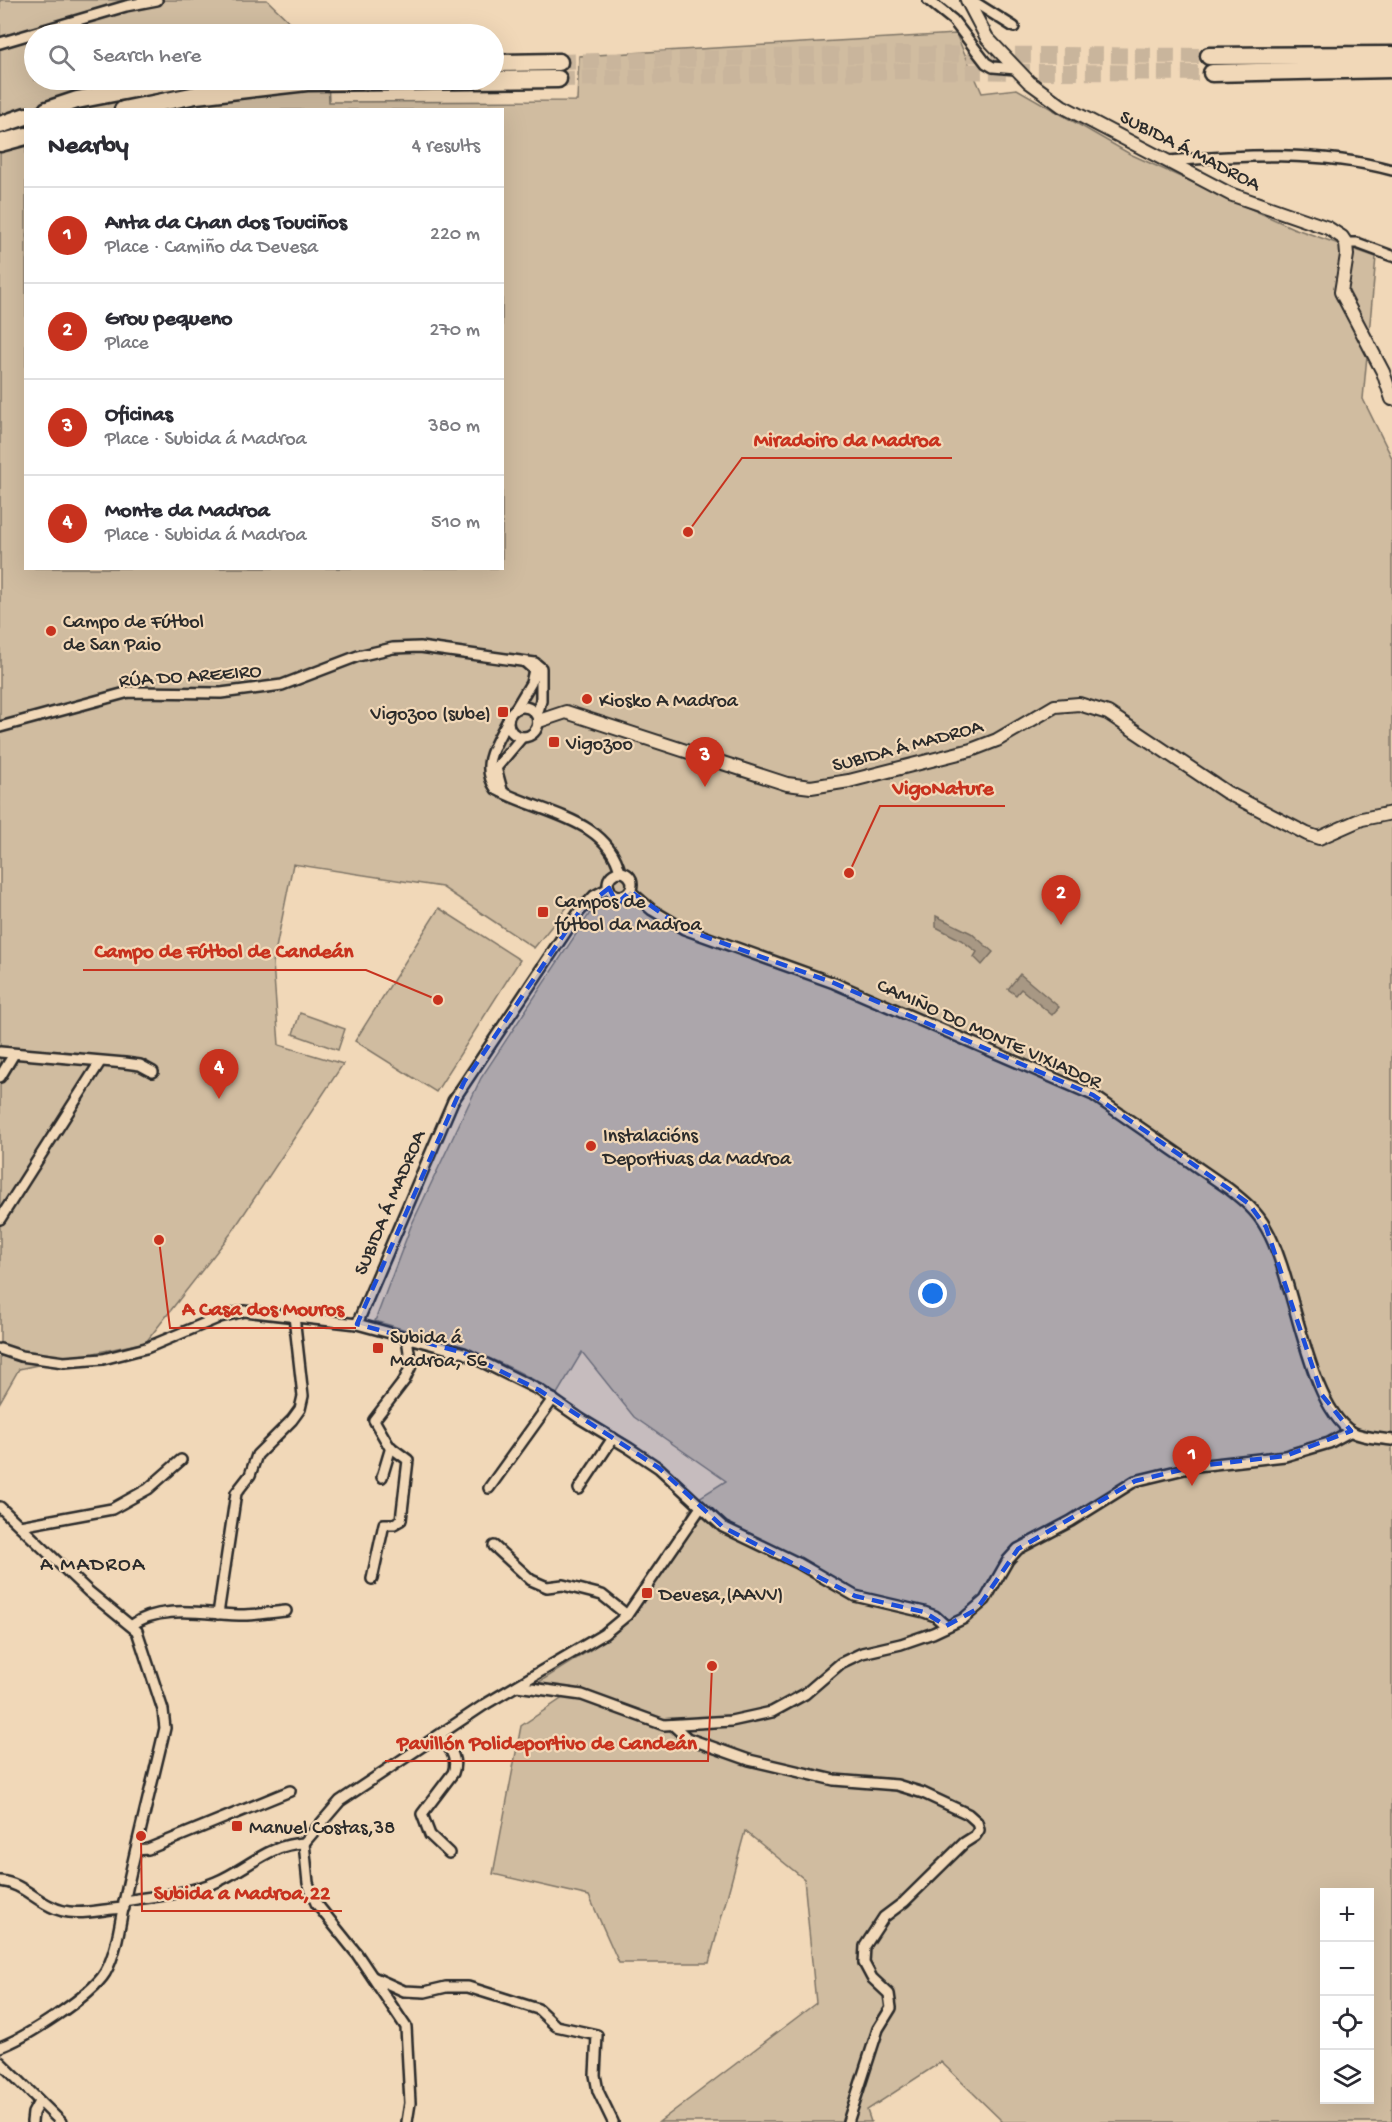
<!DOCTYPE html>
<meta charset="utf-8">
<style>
:root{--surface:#fff;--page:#f2f2f3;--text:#2b2b33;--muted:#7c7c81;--line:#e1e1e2;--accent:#c8321e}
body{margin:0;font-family:"Gochi Hand",sans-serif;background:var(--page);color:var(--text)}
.controls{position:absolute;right:18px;bottom:18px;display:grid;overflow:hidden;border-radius:0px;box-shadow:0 6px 24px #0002}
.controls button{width:54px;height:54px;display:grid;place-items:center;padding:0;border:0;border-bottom:2px solid var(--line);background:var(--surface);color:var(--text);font:30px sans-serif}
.you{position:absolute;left:933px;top:1294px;width:21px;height:21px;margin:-15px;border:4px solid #fff;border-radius:50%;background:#1a73e8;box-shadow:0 0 0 9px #1a73e833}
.badge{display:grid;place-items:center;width:39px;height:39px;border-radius:50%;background:var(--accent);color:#fff;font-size:20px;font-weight:700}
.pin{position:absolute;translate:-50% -50px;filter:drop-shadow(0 2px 3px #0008)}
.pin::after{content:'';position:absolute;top:32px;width:21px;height:18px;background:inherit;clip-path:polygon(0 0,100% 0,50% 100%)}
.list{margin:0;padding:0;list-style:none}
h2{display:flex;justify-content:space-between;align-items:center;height:78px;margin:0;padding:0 24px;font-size:26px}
h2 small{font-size:20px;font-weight:400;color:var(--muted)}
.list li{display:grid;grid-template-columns:39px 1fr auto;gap:18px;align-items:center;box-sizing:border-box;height:96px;padding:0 24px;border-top:2px solid var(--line)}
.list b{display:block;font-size:22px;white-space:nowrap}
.list p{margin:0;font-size:20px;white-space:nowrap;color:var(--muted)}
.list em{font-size:20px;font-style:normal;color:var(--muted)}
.icon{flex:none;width:33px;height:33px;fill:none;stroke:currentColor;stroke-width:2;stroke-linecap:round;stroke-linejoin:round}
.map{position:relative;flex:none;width:1392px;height:2122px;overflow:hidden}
.search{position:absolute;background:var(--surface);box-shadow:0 6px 24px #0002;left:24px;top:24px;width:480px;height:66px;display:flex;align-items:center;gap:15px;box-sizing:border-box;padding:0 21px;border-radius:33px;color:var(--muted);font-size:22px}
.panel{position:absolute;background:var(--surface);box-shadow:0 6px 24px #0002;left:24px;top:108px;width:480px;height:462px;border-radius:0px}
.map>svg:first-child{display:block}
</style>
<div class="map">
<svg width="1392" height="2122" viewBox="0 0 1392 2122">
<rect width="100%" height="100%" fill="#f1d8b8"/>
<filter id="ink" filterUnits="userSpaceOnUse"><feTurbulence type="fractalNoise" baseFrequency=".0167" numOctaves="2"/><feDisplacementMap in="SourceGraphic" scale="12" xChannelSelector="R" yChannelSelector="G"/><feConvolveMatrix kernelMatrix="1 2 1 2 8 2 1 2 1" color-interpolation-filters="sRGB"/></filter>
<g filter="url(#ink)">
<g fill="#d0bca0" stroke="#7e7466" stroke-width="1.5" fill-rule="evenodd">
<path d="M0,0H267L302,34H34V80H328L329,102L577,101L579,56L956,34L982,93L1017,89L1130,154L1293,228L1376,257L1363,399L1392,458V2122H1003L941,2062L867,2110L871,2122H659L816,2003L804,1879L745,1831L709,1963H619L589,1896L493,1874L521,1726L570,1693L536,1684L592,1649L646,1593L672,1551L694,1501L726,1481L634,1417L582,1352L557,1394C500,1356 440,1340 375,1321L411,1226L481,1078L590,913L572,901L534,948L442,887L293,864L273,963L279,1045L343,1064L232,1232L146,1342L19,1369L0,1402ZM26,110H502V568H26ZM1324,1892H1370V2100H1324Z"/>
<path d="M439,908L520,960L436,1092L355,1041Z"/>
<path d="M300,1013L345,1029L338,1050L293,1034Z"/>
</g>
<g fill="#a89884" stroke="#766c60" stroke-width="1.5">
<path d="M936,916L971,933L993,952L982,965L974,957L977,952L961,940L936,927Z"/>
<path d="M1020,974L1059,1007L1052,1015L1021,989L1016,995L1008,989Z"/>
</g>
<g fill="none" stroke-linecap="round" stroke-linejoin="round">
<g stroke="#c9b59c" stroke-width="16" stroke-dasharray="16 8" stroke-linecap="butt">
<path d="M559,62L898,54L1209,56"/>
<path d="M558,79L907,71L1212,73"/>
</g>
<g stroke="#2b2b2b" stroke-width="14">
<g id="street">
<path d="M928,0L953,20L986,63L993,67L1016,69"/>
<path d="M971,0L1014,27"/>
<path d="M0,43L126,6L157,0"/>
<path d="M1168,161C1243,155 1319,150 1392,170"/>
<path d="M1346,243H1357L1392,256"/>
<circle cx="523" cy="722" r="15"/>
<path d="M516,708L531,683L534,670L525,662"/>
<path d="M508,720C496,743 479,765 496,789C538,813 607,817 620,872"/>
<path d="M0,727L129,692L221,693L282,685L358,656L393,648L420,647L535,663L541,668V701L537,715"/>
<path d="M502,790L496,768L522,737"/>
<circle cx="620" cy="884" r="12"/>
<path d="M630,891L652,910L684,929L834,983L1093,1095L1229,1189C1243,1200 1257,1211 1266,1228C1295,1277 1306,1403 1352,1432C1363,1438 1379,1438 1392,1440"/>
<path d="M0,1052L125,1063L140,1065L153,1072"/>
<path d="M0,1077L14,1054"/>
<path d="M0,1219L100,1062"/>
<path d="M357,1324L453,1101L579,912L594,896L609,888"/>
<path d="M0,1349L21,1356L64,1362L103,1359L146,1348L220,1317L244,1311L357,1324L464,1353L539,1390L581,1419L629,1448L659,1468L723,1527L798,1563L855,1596L924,1612L935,1616L946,1626"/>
<path d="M382,1477L391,1447"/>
<path d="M489,1488L553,1399"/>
<path d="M579,1489L613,1438"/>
<path d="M0,1507L88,1591L137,1631L163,1710L165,1728C152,1784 137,1841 125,1898C120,1922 117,1952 105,1973C91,1996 25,2038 0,2047"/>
<path d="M20,1526L112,1509L148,1489L181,1460"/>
<path d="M494,1546L531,1580L547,1587L563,1585L602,1595L627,1615"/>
<path d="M372,1579L384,1524H394L401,1520L408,1460L389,1446L374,1420L404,1381L411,1366L407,1338"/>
<path d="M218,1614L236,1493L250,1475L257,1455L292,1420L300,1409L303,1396L294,1316"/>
<path d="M132,1625C161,1603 209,1615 244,1615C258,1615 272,1612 286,1611"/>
<path d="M517,1686L582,1695L664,1725L731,1721L772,1712L805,1694L841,1663L862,1653L901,1644L933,1633L963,1619L985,1600L1008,1560L1018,1549L1071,1521L1135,1481L1197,1466L1285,1456L1329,1443L1351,1431"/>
<path d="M673,1725L687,1738L749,1760L834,1780L897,1785L923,1793L968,1814L977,1822L979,1830L975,1836L964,1843L904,1902L884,1917L865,1946L864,1963L872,1978L889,1994L891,2008L878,2029L848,2122"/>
<path d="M440,1735C448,1747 459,1757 453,1773L422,1814L430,1835L449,1853"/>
<path d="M304,1843L340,1801L484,1705L604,1634L627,1615L701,1507"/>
<path d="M304,1843L308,1883L316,1903L357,1954L406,2027L410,2103L407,2122"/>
<path d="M136,1850L148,1849L290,1791"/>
<path d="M0,1881C20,1883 32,1897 50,1906C74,1919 99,1909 124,1908"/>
<path d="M124,1901C154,1896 188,1894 216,1882C247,1869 269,1844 304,1843"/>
<path d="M373,1977L404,1991L425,1992L446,1987H468L538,2009L556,2026L597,2035L595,2075L598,2091L613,2122"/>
<path d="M0,2062L61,2122"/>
<path d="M32,2122L33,2113L39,2102"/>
</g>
</g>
<g stroke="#2b2b2b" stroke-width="16">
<g id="secondary">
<path d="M967,0L987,38L1029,82L1062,106L1230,194L1328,228L1342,237L1346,243L1347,255L1341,292L1383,372L1392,399"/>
<path d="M539,721L566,712L787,784L811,787L849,781L971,750L997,740L1055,706L1079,704L1108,713L1226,792L1307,834L1319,838L1362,819L1392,813"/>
</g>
</g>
<g stroke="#2b2b2b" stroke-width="21">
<g id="highway">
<path d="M1209,56L1392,55"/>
<path d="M494,63L559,62"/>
<path d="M1212,73L1392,69"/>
<path d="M47,110L77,100L181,80"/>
<path d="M123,110L196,95L307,82L558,79"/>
<path d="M0,125L26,116"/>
<path d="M0,143L26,136"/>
</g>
</g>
<use href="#street" stroke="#f1d8b8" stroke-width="9"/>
<use href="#secondary" stroke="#f1d8b8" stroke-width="12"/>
<use href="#highway" stroke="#f1d8b8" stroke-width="16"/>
</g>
</g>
<path fill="#1d4ed8" fill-opacity="0.2" stroke="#1d4ed8" stroke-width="4.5" stroke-dasharray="12 8" stroke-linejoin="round" d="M609,888L617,904L630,891L684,929L834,983L1093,1095L1229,1189L1249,1204L1266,1227L1322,1395L1351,1431L1285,1456L1197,1466L1135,1481L1018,1549L977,1609L946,1626L924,1612L855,1596L723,1527L659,1468L539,1390L464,1353L357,1324L464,1082L579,912Z"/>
<g fill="#c8321e" stroke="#f1d8b8" stroke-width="2">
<circle cx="51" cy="631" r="6"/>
<circle cx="587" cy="699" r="6"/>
<rect x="497" y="706" width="12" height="12" rx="3"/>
<rect x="548" y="736" width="12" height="12" rx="3"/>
<rect x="537" y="906" width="12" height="12" rx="3"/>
<circle cx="591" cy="1146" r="6"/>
<rect x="372" y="1342" width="12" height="12" rx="3"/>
<rect x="641" y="1587" width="12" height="12" rx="3"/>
<rect x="231" y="1820" width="12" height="12" rx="3"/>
</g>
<g text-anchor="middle" stroke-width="4.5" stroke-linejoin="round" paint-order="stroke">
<g font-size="20" fill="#2b2b2b" stroke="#f1d8b8">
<text transform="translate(1191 149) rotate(27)" y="7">SUBIDA Á MADROA</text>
<text transform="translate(190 674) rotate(-4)" y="7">RÚA DO AREEIRO</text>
<text transform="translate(907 744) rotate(-15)" y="7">SUBIDA Á MADROA</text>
<text transform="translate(990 1032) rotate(24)" y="7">CAMIÑO DO MONTE VIXIADOR</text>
<text transform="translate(388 1202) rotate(-67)" y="7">SUBIDA Á MADROA</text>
</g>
<g font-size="20" fill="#2b2b2b" stroke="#f1d8b8" text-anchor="start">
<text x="63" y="627">Campo de Fútbol<tspan x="63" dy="23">de San Paio</tspan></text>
<text x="599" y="706">Kiosko A Madroa</text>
<text x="491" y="719" text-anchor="end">Vigozoo (sube)</text>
<text x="566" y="749">Vigozoo</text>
<text x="555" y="907">Campos de<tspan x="555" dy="23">fútbol da Madroa</tspan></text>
<text x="603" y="1141">Instalacións<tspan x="603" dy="23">Deportivas da Madroa</tspan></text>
<text x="390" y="1343">Subida á<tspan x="390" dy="23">Madroa, 56</tspan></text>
<text x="659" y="1600">Devesa,(AAVV)</text>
<text x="249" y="1833">Manuel Costas,38</text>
</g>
<g font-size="21" letter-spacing="1.5" fill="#2b2b2b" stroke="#f1d8b8">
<text x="93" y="1570">A MADROA</text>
</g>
</g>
<path fill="none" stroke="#c8321e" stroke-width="2" d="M688 532L742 458H952M849 873L880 806H1005M438 1000L366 970H83M159 1240L170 1328H356M712 1666L708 1761H385M141 1836L142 1911H342"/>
<g fill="#c8321e" stroke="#f1d8b8" stroke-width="2">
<circle cx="688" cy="532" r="6"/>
<circle cx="849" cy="873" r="6"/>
<circle cx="438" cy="1000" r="6"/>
<circle cx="159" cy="1240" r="6"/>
<circle cx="712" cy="1666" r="6"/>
<circle cx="141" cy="1836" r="6"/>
</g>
<g font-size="21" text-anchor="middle" font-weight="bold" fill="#c8321e" stroke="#f1d8b8" stroke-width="4.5" stroke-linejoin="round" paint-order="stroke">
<text x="847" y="446">Miradoiro da Madroa</text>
<text x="943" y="794">VigoNature</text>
<text x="224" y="957">Campo de Fútbol de Candeán</text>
<text x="263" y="1315">A Casa dos Mouros</text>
<text x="547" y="1749">Pavillón Polideportivo de Candeán</text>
<text x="242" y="1899">Subida a Madroa,22</text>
</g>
</svg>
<div class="controls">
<button>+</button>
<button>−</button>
<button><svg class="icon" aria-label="locate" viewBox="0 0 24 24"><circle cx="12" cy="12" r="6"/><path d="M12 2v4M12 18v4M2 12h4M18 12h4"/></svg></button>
<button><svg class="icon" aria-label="layers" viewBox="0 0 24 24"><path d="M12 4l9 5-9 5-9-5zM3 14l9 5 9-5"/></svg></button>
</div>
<div class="you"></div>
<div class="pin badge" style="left:1192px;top:1486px">1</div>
<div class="pin badge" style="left:1061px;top:925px">2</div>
<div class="pin badge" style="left:705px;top:787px">3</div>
<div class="pin badge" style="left:219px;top:1099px">4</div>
<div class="search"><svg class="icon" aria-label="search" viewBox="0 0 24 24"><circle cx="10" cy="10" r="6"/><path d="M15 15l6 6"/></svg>Search here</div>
<section class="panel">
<h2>Nearby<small>4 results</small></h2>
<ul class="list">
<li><span class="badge">1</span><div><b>Anta da Chan dos Touciños</b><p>Place · Camiño da Devesa</p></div><em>220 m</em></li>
<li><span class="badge">2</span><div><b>Grou pequeno</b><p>Place</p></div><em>270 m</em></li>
<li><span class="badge">3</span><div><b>Oficinas</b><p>Place · Subida á Madroa</p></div><em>380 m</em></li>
<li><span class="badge">4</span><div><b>Monte da Madroa</b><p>Place · Subida á Madroa</p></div><em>510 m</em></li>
</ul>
</section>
</div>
